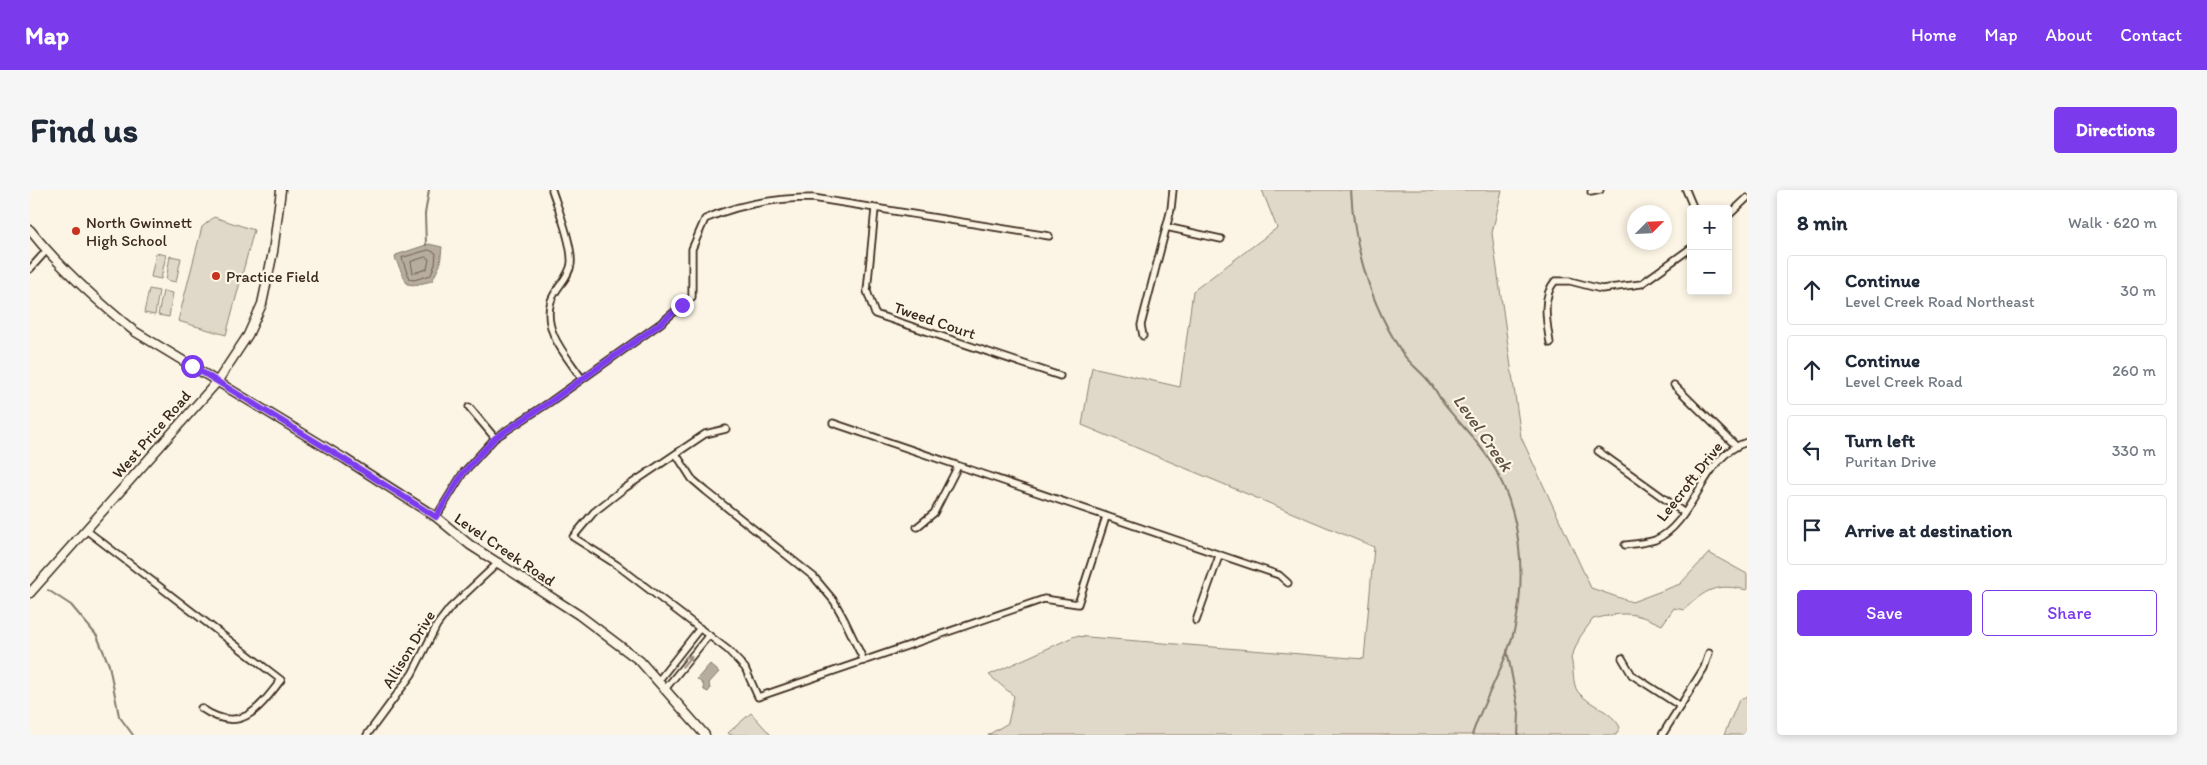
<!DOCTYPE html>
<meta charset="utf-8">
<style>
:root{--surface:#fff;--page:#f6f6f7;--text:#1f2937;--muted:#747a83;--line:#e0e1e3;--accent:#7c3aed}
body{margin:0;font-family:Itim,sans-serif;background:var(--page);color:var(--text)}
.controls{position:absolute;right:15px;top:15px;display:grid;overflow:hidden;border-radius:5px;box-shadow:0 2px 8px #0003}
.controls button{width:45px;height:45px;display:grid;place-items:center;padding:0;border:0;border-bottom:1px solid var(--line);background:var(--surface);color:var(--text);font:25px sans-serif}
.compass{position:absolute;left:1597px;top:15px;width:45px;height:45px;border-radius:50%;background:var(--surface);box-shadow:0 2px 8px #0003;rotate:66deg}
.stop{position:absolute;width:15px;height:15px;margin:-11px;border:4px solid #7c3aed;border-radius:50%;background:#fff}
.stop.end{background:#7c3aed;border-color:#fff;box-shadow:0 1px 5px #0008}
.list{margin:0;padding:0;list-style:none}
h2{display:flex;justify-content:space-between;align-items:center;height:65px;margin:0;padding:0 20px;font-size:21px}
h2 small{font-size:16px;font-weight:400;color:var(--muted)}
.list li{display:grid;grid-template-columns:32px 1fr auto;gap:15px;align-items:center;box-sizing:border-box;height:70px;margin:0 10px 10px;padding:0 10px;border:1px solid var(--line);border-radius:5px}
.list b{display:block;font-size:19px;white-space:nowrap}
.list p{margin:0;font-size:16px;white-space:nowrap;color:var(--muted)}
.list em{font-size:16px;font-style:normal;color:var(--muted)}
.actions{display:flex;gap:10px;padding:15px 20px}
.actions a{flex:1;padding:11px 0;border:1px solid var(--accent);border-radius:5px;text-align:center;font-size:18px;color:var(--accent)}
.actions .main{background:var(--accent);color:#fff}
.icon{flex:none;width:28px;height:28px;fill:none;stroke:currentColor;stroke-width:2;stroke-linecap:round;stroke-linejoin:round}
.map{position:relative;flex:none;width:1717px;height:545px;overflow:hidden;border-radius:5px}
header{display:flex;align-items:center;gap:30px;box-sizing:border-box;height:70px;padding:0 25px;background:var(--accent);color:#fff}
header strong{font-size:24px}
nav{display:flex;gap:28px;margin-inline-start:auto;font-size:18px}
.intro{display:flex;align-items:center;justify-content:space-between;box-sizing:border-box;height:120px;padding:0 30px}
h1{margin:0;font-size:35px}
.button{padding:12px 22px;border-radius:5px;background:var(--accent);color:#fff;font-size:18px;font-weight:700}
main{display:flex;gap:30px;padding:0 30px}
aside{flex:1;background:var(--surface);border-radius:5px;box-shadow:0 2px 8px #0003}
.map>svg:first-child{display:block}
</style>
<header>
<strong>Map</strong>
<nav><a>Home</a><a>Map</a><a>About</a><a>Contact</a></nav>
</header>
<div class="intro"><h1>Find us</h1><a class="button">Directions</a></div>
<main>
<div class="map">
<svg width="1717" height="545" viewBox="0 0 1717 545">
<rect width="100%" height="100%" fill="#fcf5e5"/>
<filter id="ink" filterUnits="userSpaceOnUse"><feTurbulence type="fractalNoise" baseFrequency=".02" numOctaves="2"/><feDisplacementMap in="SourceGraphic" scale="10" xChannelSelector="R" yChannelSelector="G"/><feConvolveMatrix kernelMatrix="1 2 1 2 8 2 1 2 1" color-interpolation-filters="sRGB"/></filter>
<g filter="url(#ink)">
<g fill="#e0d8c8" stroke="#8e8173">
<path d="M1232,0H1472L1462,43L1491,247L1561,398L1602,412L1650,394L1679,363L1717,384V400C1686,393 1676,399 1654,420L1644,418L1632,435C1602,421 1594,422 1563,429L1550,447L1541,468C1544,478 1542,494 1548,502C1560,516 1581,520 1590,537L1586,545H958L978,533L984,506L959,485L1045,446L1334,469L1344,357L1052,235L1062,177L1150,197L1163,101L1247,38Z"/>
<path d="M184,27L224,40L196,145L148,131L172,37Z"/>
<path d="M126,63L136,65L131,89L121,87Z"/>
<path d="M140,66L151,68L146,92L136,90Z"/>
<path d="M119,99L129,101L125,125L114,123Z"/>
<path d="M133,101L143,103L139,127L128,125Z"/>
<path d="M1717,507V545H1694L1709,510Z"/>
<path d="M721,523L741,545H700L698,543Z"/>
</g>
<g fill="#b7ad9e" stroke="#85796b">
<path d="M399,54L412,57L410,75L402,91L385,95L377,94L365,68L366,65Z"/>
<path d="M680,474L689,482L679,493L680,499L678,502L674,500L673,494L667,489Z"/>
</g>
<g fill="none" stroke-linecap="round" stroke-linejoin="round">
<g stroke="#6d5e51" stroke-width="1">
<path d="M399,60L406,63L405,74L401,85L384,90L379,89L372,68Z"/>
<path d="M396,67L399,69L397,79L383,83L381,72Z"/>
</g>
<g stroke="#85796b" stroke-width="2">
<path d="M1321,0C1324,58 1341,115 1373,164C1381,175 1393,183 1401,194C1406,200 1409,207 1413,213C1428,232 1446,249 1459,269C1490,316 1497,382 1485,437C1476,475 1454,508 1442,545"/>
<path d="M396,55L395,24L399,0"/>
<path d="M18,400L41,415L67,446L79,475L89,526L103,545"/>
<path d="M1477,460L1489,523L1488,545"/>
</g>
<g stroke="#3b2a1e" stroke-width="9">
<g id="minor">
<path d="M522,0C528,18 543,56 541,74C539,88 526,97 521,111C512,141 536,165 552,189"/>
<path d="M1656,0L1664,19"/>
<path d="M1561,2L1570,0"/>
<path d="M845,19L837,101L845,124L1030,186"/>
<path d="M1698,26L1717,8"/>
<path d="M1136,37L1191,49"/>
<path d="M0,79L17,60"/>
<path d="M1113,146L1111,135L1141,19L1143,0"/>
<path d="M1520,153C1517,134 1511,107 1525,91H1540L1571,99L1611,94L1661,58"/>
<path d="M1644,195L1705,255"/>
<path d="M439,217L465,248"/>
<path d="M803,233L1249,385L1258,393"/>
<path d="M696,239L675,244L592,300L564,322L543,347L587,375L698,460L715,478L728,507L1014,409L1048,414L1076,327"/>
<path d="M1568,261L1653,322"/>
<path d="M646,264L662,289L676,301L784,387L804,411L814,429L834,471"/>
<path d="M406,327L433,283L465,248L520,212L631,133L662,107V59L675,29C709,14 746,8 783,8L1019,46"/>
<path d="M887,337L904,323L928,276"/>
<path d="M56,340L251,490C228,520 210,545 171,518"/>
<path d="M1595,355C1604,354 1616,353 1625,350C1666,332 1671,266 1717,252"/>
<path d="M1166,431L1189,366"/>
<path d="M1592,468L1602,485L1650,516"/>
<path d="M629,490L670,438"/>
<path d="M636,498L679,445"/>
<path d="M337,545L382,484L407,435L420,418L469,372"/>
<path d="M1632,545L1674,478L1679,463"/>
</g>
</g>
<g stroke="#3b2a1e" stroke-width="11">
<g id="tertiary">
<path d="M0,40C30,78 66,110 104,141L315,269L406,327L440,355L549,425L610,471L675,545"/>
<path d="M0,403L187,192L218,145L232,114L243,62L251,0"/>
</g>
</g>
<use href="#minor" stroke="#fcf5e5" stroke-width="5.5"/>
<use href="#tertiary" stroke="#fcf5e5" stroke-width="8"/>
</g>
<defs><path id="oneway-shaft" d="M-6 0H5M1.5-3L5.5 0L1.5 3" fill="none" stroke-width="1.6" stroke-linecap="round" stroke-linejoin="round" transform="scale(1.25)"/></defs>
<use stroke="#9c9082" href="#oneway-shaft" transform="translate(657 471) rotate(-50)"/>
</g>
<g fill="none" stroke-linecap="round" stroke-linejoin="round" filter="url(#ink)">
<path stroke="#7c3aed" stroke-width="6" d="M162,176L314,269L406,327L433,283L465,248L520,212L631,133L652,115"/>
</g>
<g fill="#c8321e" stroke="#fcf5e5" stroke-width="2">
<circle cx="46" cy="41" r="5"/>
<circle cx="186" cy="86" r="5"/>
</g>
<g text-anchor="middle" stroke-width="4.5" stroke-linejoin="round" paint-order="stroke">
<g font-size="16" fill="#3b2a1e" stroke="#fcf5e5" text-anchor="start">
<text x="56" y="38">North Gwinnett<tspan x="56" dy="18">High School</tspan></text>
<text x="196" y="92">Practice Field</text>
</g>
<g font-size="16" fill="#3b2a1e" stroke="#fcf5e5">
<text transform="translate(905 130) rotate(19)" y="6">Tweed Court</text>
<text transform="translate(121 244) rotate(-49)" y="6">West Price Road</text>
<text transform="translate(1659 291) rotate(-52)" y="6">Leecroft Drive</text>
<text transform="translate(475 359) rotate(34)" y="6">Level Creek Road</text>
<text transform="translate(378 459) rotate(-59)" y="6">Allison Drive</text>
</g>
<g font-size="18" font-style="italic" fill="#605144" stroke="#fcf5e5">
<text transform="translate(1453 243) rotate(55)" y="6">Level Creek</text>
</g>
</g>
</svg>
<div class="controls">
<button>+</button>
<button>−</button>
</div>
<svg class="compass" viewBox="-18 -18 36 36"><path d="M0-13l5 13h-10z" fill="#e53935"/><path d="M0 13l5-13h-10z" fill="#747a83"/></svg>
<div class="stop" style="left:162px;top:176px"></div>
<div class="stop end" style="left:652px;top:115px"></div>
</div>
<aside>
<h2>8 min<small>Walk · 620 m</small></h2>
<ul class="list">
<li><svg class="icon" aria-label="ahead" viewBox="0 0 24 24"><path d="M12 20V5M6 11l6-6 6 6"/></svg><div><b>Continue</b><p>Level Creek Road Northeast</p></div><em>30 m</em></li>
<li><svg class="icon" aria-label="ahead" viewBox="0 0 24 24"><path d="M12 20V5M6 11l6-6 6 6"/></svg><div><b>Continue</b><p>Level Creek Road</p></div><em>260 m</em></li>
<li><svg class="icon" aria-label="left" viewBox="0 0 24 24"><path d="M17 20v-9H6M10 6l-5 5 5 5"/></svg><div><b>Turn left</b><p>Puritan Drive</p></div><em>330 m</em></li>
<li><svg class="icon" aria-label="arrive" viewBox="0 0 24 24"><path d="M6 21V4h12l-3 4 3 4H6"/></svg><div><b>Arrive at destination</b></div></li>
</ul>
<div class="actions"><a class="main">Save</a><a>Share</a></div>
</aside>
</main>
